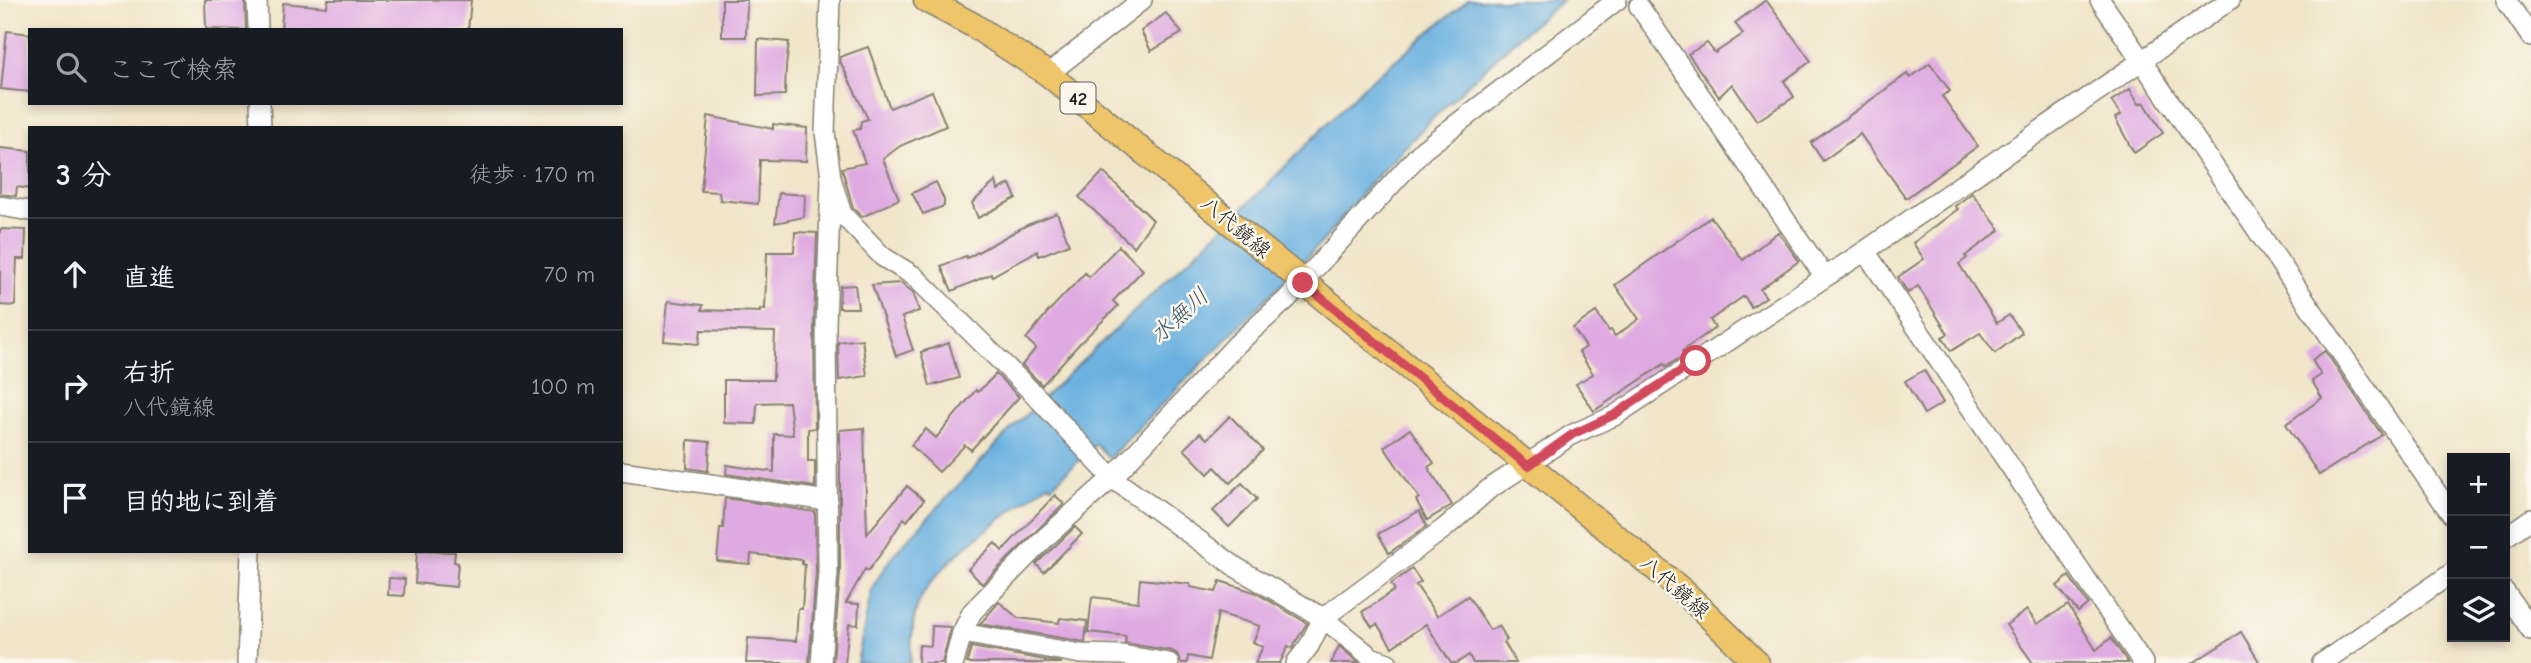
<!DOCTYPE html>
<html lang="ja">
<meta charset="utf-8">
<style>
:root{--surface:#171b24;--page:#242831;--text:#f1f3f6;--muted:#9ea1a6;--line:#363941}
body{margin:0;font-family:"Comic Neue","Klee One",sans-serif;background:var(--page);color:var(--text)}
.controls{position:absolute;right:21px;bottom:21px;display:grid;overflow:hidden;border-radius:0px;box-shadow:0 4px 10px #0003}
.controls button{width:63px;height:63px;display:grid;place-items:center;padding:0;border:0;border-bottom:2px solid var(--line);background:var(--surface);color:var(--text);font:35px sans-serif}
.stop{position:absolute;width:21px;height:21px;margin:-16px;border:5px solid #d1495b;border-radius:50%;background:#fff}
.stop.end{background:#d1495b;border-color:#fff;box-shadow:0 2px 7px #0008}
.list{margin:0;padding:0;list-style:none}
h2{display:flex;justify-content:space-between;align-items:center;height:91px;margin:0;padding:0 28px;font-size:30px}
h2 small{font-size:23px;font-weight:400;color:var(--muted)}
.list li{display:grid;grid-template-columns:46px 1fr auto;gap:21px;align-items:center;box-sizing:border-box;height:112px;padding:0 28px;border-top:2px solid var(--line)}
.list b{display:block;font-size:26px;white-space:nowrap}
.list p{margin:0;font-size:23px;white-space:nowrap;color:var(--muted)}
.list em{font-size:23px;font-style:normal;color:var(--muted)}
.icon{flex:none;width:38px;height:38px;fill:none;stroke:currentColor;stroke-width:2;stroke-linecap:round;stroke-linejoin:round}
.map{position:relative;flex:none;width:2531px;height:663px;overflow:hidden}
.search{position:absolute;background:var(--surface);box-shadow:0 4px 10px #0003;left:28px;top:28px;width:595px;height:77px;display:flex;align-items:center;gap:18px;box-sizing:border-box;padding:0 24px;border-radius:0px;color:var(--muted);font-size:26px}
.panel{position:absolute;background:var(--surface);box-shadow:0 4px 10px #0003;left:28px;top:126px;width:595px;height:427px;border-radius:0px}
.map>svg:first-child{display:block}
</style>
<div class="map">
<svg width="2531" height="663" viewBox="0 0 2531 663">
<rect width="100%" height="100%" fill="#fbf7ec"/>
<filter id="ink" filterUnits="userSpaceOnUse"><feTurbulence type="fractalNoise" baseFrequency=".0143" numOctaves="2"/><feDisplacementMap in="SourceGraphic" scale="14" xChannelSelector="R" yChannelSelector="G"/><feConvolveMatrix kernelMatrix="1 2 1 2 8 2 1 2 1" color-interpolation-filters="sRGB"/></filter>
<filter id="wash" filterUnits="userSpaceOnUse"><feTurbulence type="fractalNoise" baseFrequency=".00686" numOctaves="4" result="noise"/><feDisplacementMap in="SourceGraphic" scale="28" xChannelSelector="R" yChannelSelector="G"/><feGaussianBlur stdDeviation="1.57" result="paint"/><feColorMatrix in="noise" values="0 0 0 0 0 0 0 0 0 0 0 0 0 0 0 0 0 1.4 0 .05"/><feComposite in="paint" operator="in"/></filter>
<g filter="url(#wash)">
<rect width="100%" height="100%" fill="#f1e5c9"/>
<path fill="#69b0e0" stroke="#42667e" stroke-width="2" d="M1468,0H1563L1518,37L1429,122L1367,187L1323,241L1109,458L1096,444L1052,486L1048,484C1010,513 936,561 918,604C911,621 912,645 910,663H857L872,588L892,556L1013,427L1263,189L1364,86Z"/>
<g id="blocks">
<g fill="#dfaae2">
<path d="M205,0H245L246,30L206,29Z"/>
<path d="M328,0H471L468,30H281L283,3L327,7Z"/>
<path d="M722,0H747L746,37H722Z"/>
<path d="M1766,0L1811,61L1784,81L1794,97L1757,121L1732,84L1719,97L1688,54L1707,43L1715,53L1743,34L1735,23Z"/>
<path d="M1166,13L1182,33L1151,51L1141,31Z"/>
<path d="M7,31L30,34V92L1,89Z"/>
<path d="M758,39L789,42L786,67L785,95L757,96Z"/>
<path d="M868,47L890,108L932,91L946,126L900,146L883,159L899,199L862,217L853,208L842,168L865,163L853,130L860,129L861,121L868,119L840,61V57Z"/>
<path d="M1930,63L1950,91L1942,96L1978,146L1906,198L1860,134L1823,161L1811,143L1907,74L1910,78Z"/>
<path d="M2130,89L2139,104L2144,102L2163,133L2134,153L2115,118L2121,115L2111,101Z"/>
<path d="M708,116L773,129V124L807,128L806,161L760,160L758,204L720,200L719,192L701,191Z"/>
<path d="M0,148L30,151V189L17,187L16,196L0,194Z"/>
<path d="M1103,172L1153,220L1134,247L1079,197Z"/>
<path d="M996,181L998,190L1010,184L1016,198L978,218L972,203Z"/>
<path d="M936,182L944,200V206L923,214L912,193Z"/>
<path d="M779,193L805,195L804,217L775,223Z"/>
<path d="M1972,193L2000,230L1965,256L1967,258L1959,264L1997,323L2009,315L2022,333L1995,353L1980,333L1951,351L1942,337L1948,334L1918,286L1908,293L1898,277L1924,259L1913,243L1958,209L1955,206Z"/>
<path d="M1057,213L1069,244L1039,256L1037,251L992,276L991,274L952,291L941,266L966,256L967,258L1025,226Z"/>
<path d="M1711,217L1743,260L1778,232L1799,261L1760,289L1766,297L1751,307L1744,296L1710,320L1715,328L1682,351L1684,355L1666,367L1664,364L1594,411L1576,384L1593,374L1579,352L1586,347L1573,328L1596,312L1609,331L1611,330L1615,336L1639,319L1615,285Z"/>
<path d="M0,229L26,230L25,259H17L15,306L0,305Z"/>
<path d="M795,232L817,233L814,325L815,428L808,429V461H815V487L726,474L727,465L774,472V434L793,435L789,402L757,403L756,424L724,423V380H773L775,332L701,330L699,344L664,341L668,301L703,305L702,310L760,312V309H765L767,252H794Z"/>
<path d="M1119,246L1143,270L1113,301L1118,306L1080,343L1042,385L1022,365L1036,348L1026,339L1048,312L1085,273L1089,277Z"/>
<path d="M901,283L913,292L919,311L902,317L913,350L896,356L872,285Z"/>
<path d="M855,285L858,308H839L840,286Z"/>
<path d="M862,339L867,376L839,380L838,342Z"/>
<path d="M949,343L959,378L930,386L921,352Z"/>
<path d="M2325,351L2382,435L2319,475L2286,424L2322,398L2312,381L2321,375L2312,360Z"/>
<path d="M1924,370L1943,403L1924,414L1905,381Z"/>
<path d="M996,374L1019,397L971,450L965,445L939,472L911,445L926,429L936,438L976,390L978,392Z"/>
<path d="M1230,416L1263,450L1230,483L1215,467L1208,474L1184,449L1200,433L1207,439Z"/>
<path d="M864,428L867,534L907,486L924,500L907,521L904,518L880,555L868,571L865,569L846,603L859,604L858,625L849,624L845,663H833L840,573V430Z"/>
<path d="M1410,429L1434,463L1428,467L1452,505L1427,520L1416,500L1419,498L1384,447Z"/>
<path d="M688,440L710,442L708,471L687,468Z"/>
<path d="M1242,483L1257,499L1229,527L1213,511Z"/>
<path d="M1055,495L1064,504L982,584L968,569L995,543L1002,551Z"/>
<path d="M725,498L815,512L816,572L809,663H746L748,638L796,641L798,609H802L805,565L802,564V560L751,554L750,564L717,561L720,528H723Z"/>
<path d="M1419,511L1427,526L1389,553L1378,534Z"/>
<path d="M1075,527L1082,534L1044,572L1036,564Z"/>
<path d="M417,551L455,552L454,562L458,563L456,587L415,583Z"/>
<path d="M1412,569L1421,582L1416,585L1437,616L1468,596L1490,630L1499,625L1507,640L1504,642L1516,663H1473L1469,655L1457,663H1451L1426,624L1392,647L1377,624L1372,627L1362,612L1395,590L1391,584Z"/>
<path d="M2069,576L2088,604L2078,612L2057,586Z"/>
<path d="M389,578L405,579L404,596L388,595Z"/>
<path d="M1140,579L1190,584V587L1216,592L1220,581L1254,592L1307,623L1292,648L1288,646L1280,663H1255L1263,647L1253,642L1260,626L1218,613L1209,660L1188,656L1187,663H1181L1177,654L1172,651L1125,643L1126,636L1088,632L1092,597L1138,602Z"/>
<path d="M999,602L1018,618L1059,623L1060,618L1087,621L1085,642L980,624Z"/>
<path d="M2068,605L2096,650L2111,638L2128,663H2033L2006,625L2027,610L2037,624Z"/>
<path d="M932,626L951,627L942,663H918L919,645L931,646Z"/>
<path d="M2241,632L2260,663H2193Z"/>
<path d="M1339,646L1359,663H1331Z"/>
<path d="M971,647L1062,663H967Z"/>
</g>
</g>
</g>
<g filter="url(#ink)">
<use href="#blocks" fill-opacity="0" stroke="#868072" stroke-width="2"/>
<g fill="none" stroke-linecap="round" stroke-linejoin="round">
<g stroke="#868072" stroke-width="22">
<g id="minor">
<path d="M257,0L258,30"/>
<path d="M2100,0L2452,515"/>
<path d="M2506,0L2531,37"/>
<path d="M1639,6L1824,276"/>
<path d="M1048,74L1142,0"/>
<path d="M260,103L261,128"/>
<path d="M831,178L842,214L883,257L914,276L1036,396L1112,478L1237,568L1323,618L1371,657L1388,663"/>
<path d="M0,206L30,211"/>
<path d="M1865,251L2143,663"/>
<path d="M621,471L828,501"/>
<path d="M2505,537L2531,519"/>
<path d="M2505,592L2531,630"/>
<path d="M962,633L1081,654L1122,655L1169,663"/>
<path d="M247,663L251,551"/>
<path d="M821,663L828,572L826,325L831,178L825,132L830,0"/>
<path d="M954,663L962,633L972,612L1046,537L1112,478L1237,344L1287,299L1423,150L1617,0"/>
<path d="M1296,663L1309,646L1323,618L1446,527L1489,489L1573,434L1614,416L1865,251L2230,0"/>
<path d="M2322,663L2452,573"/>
</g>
</g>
<g stroke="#868072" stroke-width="27">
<path id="major" d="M926,0L973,25L1048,74L1683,591L1757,663"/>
</g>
<use href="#minor" stroke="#fff" stroke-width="19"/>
<use href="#major" stroke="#eec569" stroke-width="24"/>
</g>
</g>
<g fill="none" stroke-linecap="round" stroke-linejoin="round" filter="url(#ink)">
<path stroke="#d1495b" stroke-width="9" d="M1303,283L1528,466L1573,434L1614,415L1696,361"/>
</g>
<g text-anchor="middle" stroke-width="5" stroke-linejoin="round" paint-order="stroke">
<rect fill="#fbf7ec" stroke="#5f5e5a" stroke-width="2" x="1060.5" y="82.5" width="35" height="31" rx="5"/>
<g font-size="19" font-weight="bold" fill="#1c1c1c">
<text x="1078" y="105">42</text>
</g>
<g font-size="21" fill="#1c1c1c" stroke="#fbf7ec">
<text transform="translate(1236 227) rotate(40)" y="7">八代鏡線</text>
<text transform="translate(1675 587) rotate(41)" y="7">八代鏡線</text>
</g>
<g font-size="23" font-style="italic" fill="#3b576a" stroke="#fbf7ec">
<text transform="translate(1179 315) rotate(-42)" y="8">水無川</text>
</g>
</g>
</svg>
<div class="controls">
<button>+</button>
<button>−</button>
<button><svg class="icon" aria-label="layers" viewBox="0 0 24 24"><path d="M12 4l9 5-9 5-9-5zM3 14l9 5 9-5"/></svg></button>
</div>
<div class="stop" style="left:1696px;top:361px"></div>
<div class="stop end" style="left:1303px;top:283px"></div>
<div class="search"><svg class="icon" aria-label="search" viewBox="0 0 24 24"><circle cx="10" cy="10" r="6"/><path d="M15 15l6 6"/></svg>ここで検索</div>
<section class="panel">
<h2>3 分<small>徒歩 · 170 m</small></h2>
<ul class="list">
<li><svg class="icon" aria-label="ahead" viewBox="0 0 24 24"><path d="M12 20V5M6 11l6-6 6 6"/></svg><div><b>直進</b></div><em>70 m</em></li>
<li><svg class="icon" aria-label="right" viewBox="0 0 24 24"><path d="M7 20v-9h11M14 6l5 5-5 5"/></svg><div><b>右折</b><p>八代鏡線</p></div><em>100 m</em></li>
<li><svg class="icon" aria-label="arrive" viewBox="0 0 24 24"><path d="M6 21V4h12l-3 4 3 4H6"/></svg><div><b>目的地に到着</b></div></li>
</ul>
</section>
</div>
